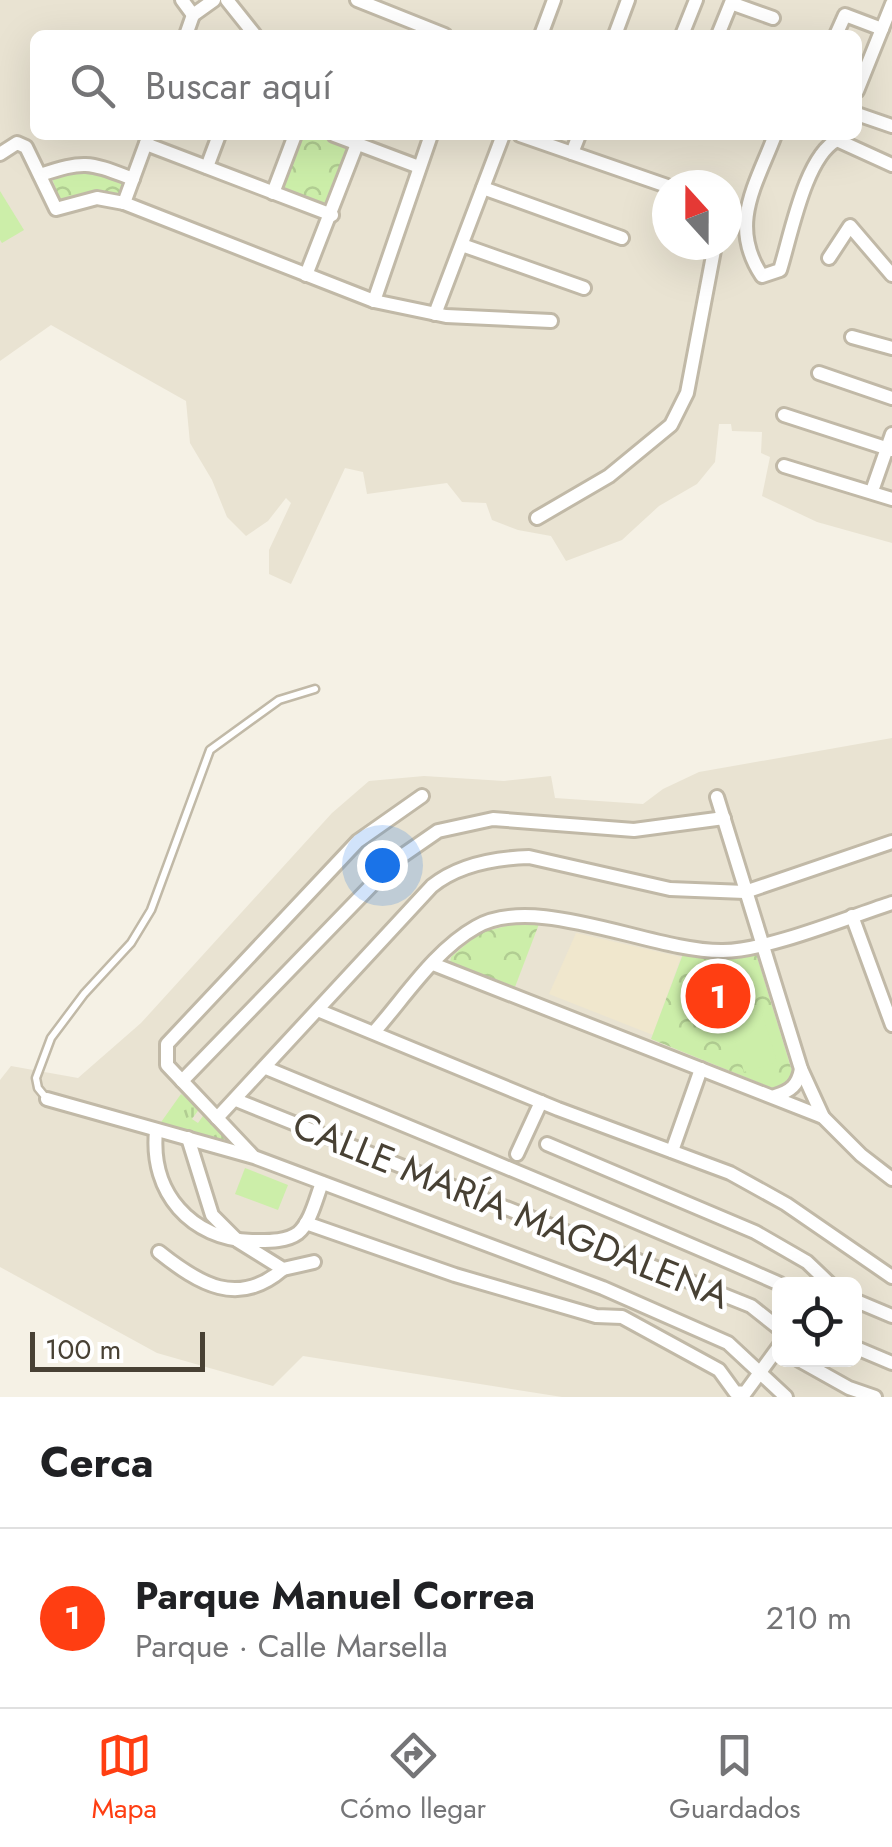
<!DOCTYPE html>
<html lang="es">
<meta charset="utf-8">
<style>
:root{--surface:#fff;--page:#f6f6f6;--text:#202124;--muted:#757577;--line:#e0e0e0;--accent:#ff3e12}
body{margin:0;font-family:Jost,sans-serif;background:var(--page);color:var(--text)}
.controls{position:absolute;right:30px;bottom:30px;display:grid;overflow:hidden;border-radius:15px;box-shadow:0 10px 40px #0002}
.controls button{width:90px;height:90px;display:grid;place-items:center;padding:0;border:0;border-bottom:2px solid var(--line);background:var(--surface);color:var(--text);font:50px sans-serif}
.compass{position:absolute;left:652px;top:170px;width:90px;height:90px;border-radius:50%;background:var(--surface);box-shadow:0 10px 40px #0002;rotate:339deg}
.scale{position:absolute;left:30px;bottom:25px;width:175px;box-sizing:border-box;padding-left:10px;border:5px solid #484134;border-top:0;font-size:28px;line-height:35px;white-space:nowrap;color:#484134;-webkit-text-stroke:8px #fff;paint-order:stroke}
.you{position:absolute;left:382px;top:865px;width:35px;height:35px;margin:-25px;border:8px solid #fff;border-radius:50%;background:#1a73e8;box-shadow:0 0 0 15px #1a73e833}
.badge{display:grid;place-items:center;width:65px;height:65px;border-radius:50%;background:var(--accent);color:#fff;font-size:32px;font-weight:700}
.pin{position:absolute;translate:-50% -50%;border:5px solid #fff;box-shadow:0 2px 10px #0006}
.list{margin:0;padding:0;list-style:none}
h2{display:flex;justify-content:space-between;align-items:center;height:130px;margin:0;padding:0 40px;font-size:42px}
h2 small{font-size:32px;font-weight:400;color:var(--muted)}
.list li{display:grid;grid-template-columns:65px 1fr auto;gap:30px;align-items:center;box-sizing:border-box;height:180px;padding:0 40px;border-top:2px solid var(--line)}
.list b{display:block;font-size:38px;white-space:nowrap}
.list p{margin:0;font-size:32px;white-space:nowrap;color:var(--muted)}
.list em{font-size:32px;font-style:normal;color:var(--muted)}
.icon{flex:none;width:55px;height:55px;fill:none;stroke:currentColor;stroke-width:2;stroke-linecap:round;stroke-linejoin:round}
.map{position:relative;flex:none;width:892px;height:1397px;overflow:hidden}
.search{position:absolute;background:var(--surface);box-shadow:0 10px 40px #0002;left:30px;right:30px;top:30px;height:110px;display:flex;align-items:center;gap:25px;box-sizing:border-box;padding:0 35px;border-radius:15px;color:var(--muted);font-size:38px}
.sheet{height:310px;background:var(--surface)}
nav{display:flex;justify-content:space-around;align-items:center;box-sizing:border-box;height:140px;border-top:2px solid var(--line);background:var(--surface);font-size:28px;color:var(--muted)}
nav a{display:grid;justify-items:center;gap:5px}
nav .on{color:var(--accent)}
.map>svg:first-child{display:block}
</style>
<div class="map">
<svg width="892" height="1397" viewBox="0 0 892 1397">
<defs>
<pattern id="grass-tufts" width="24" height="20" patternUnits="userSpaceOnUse" patternTransform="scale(2.5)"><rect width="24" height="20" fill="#cceea9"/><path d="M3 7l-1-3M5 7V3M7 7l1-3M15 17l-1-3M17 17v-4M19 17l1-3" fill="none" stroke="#b1cd92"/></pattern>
<pattern id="park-crowns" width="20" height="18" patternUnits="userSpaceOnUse" patternTransform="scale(2.5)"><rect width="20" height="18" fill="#cceea9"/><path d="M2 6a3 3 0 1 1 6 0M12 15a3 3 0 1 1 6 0" fill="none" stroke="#b1cd92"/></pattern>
</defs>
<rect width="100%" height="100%" fill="#f5f1e5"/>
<g fill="#e9e3d2" fill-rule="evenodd">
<path d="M0,0H892V543L817,522L762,496L770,457L761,453L762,432L732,431L731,424H719L715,462L697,484L659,506L622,540L566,561L551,536L518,530L492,520L486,503L462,502L447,483L367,494L363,472L345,468L291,584L269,574V550L291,503L286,498L268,521L246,536L227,517L212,480L190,443L186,401L51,325L0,361ZM35,35H857V135H35ZM667,185H727V245H667Z"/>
<path d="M892,738V1397H562L303,1356L273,1386L157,1353L0,1267V1080L11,1066L78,1078L141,1023L332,813L369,781L424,776L504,781L551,776L555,798L643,804L663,789L699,772ZM780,1284H854V1360H780Z"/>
</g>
<path fill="#f0e7cd" d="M576,933L681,957L653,1035L549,994Z"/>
<path fill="url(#grass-tufts)" d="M181,1094L200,1108L192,1119L198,1123L205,1113L231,1144L159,1125Z"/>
<g fill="url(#park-crowns)">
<path d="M298,135H327L352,144L327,204L279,186Z"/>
<path d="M79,166L124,180L120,196L90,193L61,202L51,176Z"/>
<path d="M514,924H539L515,987L450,962L451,957L479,933Z"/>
<path d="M755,950L792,1071L789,1083L772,1088L651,1039L683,954L723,957Z"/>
</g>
<g fill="#cceea9">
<path d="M0,191L24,230L2,243L0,240Z"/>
<path d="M761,1009L777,1062L744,1072L729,1019Z"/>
<path d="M245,1168L288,1185L278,1210L235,1194Z"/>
</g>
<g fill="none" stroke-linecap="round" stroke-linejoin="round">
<g stroke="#c1b9a7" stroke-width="11">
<path id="service" d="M47,1099L38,1088L36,1078L51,1038L84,994L131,943L151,910L210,750L279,700L315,689"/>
</g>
<g stroke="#c1b9a7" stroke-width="18">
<g id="minor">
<path d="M182,0L193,15"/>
<path d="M227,0L255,35"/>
<path d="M357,0L445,35"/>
<path d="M193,15L214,0"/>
<path d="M186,35L193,15"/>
<path d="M541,35L554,0"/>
<path d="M615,35L628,0"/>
<path d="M682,35L696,0"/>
<path d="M718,35L731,3L773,18"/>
<path d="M836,35L845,15L882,29"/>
<path d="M857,91L892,4"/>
<path d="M857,114L892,126"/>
<path d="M334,135L419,167"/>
<path d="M520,135L667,186"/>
<path d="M775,135C756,185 728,225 762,276L780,270C791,235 805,157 837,140"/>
<path d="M837,140L892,165"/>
<path d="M146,144L332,215"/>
<path d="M572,153L579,135"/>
<path d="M0,154L17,143L26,147L56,209L97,198L124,203L374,301L446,316L551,321"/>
<path d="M207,167L219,135"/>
<path d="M40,175C86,160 88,162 133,179"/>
<path d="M483,188L622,238"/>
<path d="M273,193L295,135"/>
<path d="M124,203L149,135"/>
<path d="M462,245L584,288"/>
<path d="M829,258L850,226L892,275"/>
<path d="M306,275L357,144"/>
<path d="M374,301L431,135"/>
<path d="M435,314L503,135"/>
<path d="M852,337L892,348"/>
<path d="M819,373L892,398"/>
<path d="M784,415L892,450"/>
<path d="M784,466L892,499"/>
<path d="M872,491L892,434"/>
<path d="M537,518L609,476L671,425L687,393L715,245"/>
<path d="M717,797L801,1069L823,1117"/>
<path d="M852,916L892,1025"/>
<path d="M433,964L823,1117L861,1155L892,1179"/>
<path d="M320,1011L558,1109L730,1173L786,1204L892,1277"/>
<path d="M375,1031C405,997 435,950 476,927C536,892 653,952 723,951C766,951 849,917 892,903"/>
<path d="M266,1068C438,1139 610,1209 780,1284"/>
<path d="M182,1081L396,860L438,831L493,819L634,830L724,818"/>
<path d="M775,1096C791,1091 798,1085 801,1069"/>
<path d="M47,1099L254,1157L603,1288L728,1343L786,1397"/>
<path d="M236,1100L751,1306L780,1329"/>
<path d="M217,1118L432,886C458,865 496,858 529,857L670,889L745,892L892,842"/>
<path d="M156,1131C150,1193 191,1239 252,1241C267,1241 286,1242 298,1233C311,1222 316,1198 322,1183"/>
<path d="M188,1138L212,1215L238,1241L283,1269L314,1262"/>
<path d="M547,1144L755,1232L807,1262L830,1284"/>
<path d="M672,1151L701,1069"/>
<path d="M517,1154L541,1102"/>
<path d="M252,1155L167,1065V1044L358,841L422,796"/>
<path d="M306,1223L455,1275L596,1316L622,1317L719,1370L735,1392L745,1393L780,1345"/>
<path d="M159,1252C199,1284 238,1308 283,1269"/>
<path d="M854,1300L892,1316"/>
<path d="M854,1347L892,1363"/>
<path d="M799,1360L849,1388L875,1397"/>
</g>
</g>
<use href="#service" stroke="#fff" stroke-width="6"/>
<use href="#minor" stroke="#fff" stroke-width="12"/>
</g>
<g text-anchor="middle" stroke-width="9" stroke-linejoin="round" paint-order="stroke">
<g font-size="38" fill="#484134" stroke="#fff">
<text transform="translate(511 1210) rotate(22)" y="13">CALLE MARÍA MAGDALENA</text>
</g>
</g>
</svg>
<div class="controls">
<button><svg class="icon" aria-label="locate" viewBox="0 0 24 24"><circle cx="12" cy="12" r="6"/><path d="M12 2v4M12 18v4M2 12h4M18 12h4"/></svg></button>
</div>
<svg class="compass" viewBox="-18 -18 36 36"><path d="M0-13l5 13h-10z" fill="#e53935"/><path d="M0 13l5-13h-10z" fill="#757577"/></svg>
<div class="scale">100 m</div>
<div class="you"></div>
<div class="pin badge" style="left:718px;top:996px">1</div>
<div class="search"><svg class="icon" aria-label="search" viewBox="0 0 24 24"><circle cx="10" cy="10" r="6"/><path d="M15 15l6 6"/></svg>Buscar aquí</div>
</div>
<section class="sheet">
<h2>Cerca<small></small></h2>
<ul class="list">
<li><span class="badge">1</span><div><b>Parque Manuel Correa</b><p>Parque · Calle Marsella</p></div><em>210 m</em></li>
</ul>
</section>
<nav>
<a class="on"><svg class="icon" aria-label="map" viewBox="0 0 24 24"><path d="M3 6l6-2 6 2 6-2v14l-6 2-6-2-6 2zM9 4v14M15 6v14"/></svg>Mapa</a>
<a><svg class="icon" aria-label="directions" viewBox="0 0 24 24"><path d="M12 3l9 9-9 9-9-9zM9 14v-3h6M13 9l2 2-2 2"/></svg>Cómo llegar</a>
<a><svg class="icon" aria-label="saved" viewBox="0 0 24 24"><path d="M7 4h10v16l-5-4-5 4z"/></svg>Guardados</a>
</nav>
